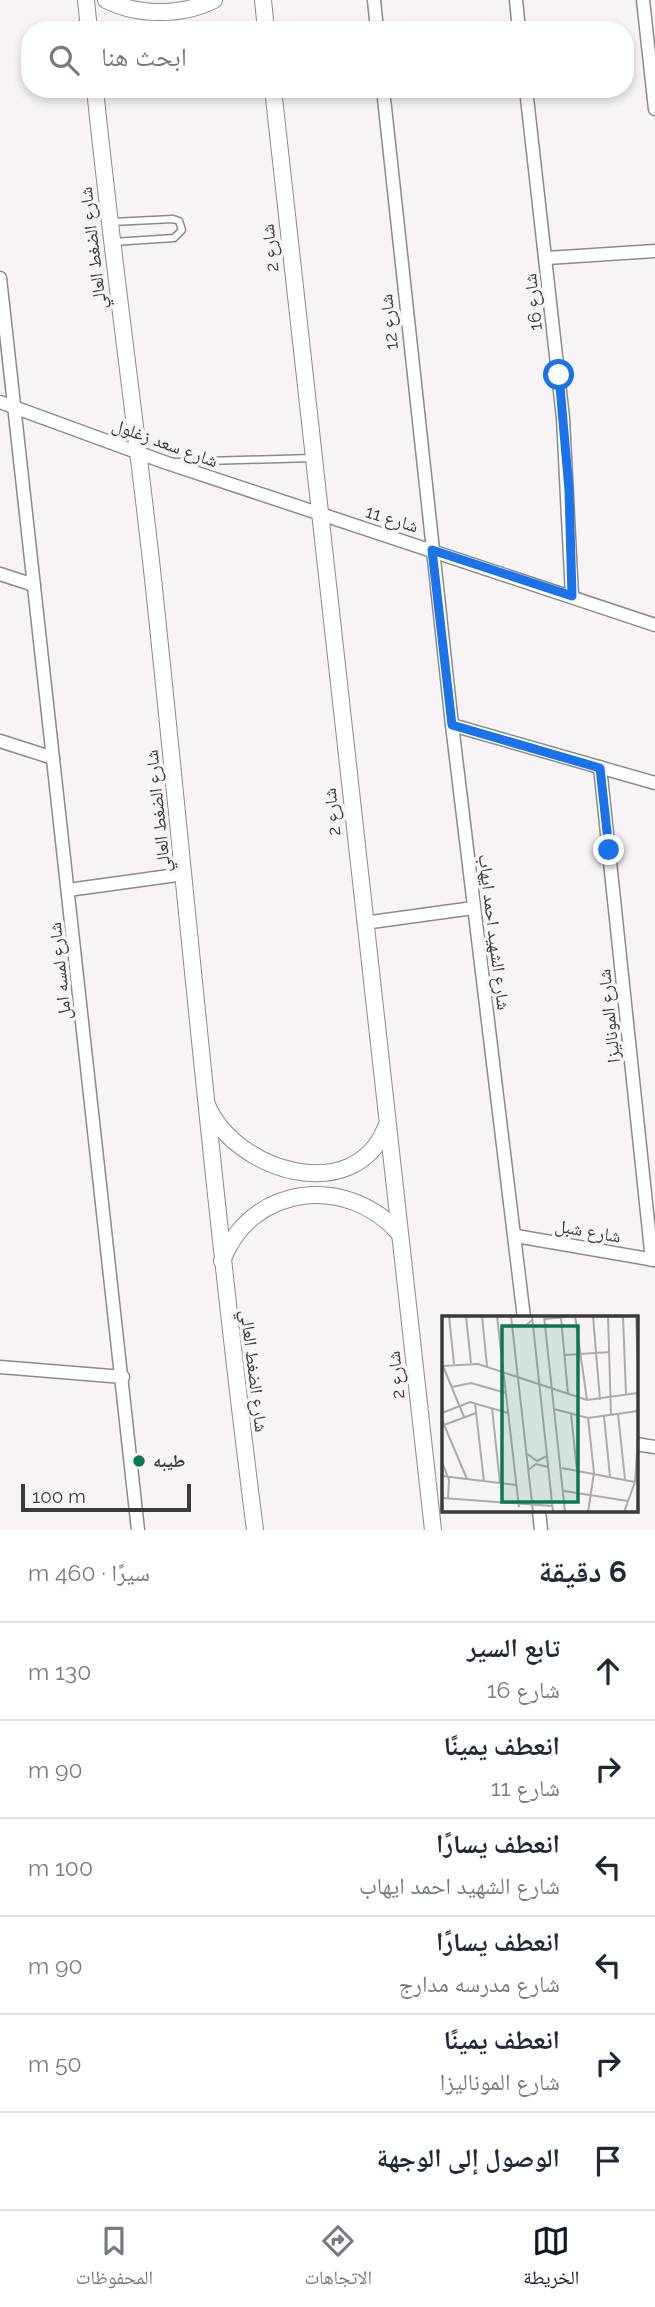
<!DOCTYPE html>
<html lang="ar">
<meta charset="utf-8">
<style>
:root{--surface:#fff;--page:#f2f2f3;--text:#1f2937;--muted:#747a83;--line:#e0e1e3;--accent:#111827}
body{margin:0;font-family:Raleway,"Noto Naskh Arabic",sans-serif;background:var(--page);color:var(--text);direction:rtl}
.scale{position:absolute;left:21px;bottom:18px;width:170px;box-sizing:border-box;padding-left:7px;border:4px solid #3b3a3a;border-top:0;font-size:19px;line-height:24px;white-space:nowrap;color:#3b3a3a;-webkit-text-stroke:5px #f8f4f6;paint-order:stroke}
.stop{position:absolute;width:21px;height:21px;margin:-16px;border:5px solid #1a73e8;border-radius:50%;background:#fff}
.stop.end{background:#1a73e8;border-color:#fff;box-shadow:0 2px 7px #0008}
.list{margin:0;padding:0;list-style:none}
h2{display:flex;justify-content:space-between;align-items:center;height:91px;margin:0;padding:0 28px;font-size:30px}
h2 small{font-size:23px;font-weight:400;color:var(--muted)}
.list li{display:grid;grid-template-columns:46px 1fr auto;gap:21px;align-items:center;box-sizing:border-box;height:98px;padding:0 28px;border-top:2px solid var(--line)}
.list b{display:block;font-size:26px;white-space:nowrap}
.list p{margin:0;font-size:23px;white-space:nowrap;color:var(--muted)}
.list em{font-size:23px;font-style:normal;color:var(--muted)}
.icon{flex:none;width:38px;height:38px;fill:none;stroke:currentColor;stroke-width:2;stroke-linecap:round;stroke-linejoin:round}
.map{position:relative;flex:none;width:655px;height:1530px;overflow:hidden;direction:ltr}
.search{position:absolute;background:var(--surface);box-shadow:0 4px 10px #0003;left:21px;right:21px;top:21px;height:77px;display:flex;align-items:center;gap:18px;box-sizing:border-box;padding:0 24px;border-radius:28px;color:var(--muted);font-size:26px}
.sheet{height:679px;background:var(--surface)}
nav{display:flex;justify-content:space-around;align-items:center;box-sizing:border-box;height:98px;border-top:2px solid var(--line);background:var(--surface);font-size:19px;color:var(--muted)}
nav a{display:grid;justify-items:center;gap:4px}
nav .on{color:var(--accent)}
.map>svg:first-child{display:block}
</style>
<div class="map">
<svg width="655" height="1530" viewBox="0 0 655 1530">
<rect width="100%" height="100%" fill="#f8f4f6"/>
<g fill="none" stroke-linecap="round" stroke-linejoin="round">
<g stroke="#8d8a8b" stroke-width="9">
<g id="service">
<path d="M112,222L173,219L179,221L182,230L174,238L113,242"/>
<path d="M173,462L312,458"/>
</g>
</g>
<g stroke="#8d8a8b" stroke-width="15">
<g id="minor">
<path d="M374,0L377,30"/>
<path d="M516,0L519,30"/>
<path d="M643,0L655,109"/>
<path d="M383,89L452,725L524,1318"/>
<path d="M526,89L563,418L572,596"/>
<path d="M547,258L655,251"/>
<path d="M0,278L138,1530"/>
<path d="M0,402L164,462L655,625"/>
<path d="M0,574L34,585"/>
<path d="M452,725L655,783"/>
<path d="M0,741L53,758"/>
<path d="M600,767L652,1260"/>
<path d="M68,890L184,874"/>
<path d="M364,923L473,908"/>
<path d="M516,1236L655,1260"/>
<path d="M0,1367L123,1377"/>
<path d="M636,1444L655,1447"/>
<path d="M539,1511L541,1530"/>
</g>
</g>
<g stroke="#8d8a8b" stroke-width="18">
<g id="tertiary">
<path d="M86,0L89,30"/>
<path d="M106,0C138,16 182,16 214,0"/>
<path d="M263,0L266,30"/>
<path d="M95,89C112,256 136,422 154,588C187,902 215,1217 255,1530"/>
<path d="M273,89L433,1530"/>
<path d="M207,1105C235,1171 354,1208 386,1127"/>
<path d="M222,1261C251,1184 347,1174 399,1233"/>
</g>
</g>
<use href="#service" stroke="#fff" stroke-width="6"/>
<use href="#minor" stroke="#fff" stroke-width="12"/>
<use href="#tertiary" stroke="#fff" stroke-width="16"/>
</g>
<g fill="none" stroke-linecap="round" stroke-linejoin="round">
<path stroke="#1a73e8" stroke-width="9" d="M559,375L569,490L572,596L432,550L452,725L600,768L609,850"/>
</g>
<circle fill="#077955" stroke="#f8f4f6" stroke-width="2.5" cx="139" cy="1461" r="7"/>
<g text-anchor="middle" stroke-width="7" stroke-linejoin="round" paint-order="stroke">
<g font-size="18" fill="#3b3a3a" stroke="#f8f4f6">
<text transform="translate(93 248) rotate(-97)" y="6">شارع الضغط العالي</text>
<text transform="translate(270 248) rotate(-96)" y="6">شارع 2</text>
<text transform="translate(533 302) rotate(-96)" y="6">شارع 16</text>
<text transform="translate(389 322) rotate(-96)" y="6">شارع 12</text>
<text transform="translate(165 443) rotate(20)" y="6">شارع سعد زغلول</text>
<text transform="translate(392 519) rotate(17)" y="6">شارع 11</text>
<text transform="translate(158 811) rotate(-96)" y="6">شارع الضغط العالي</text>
<text transform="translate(332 812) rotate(-96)" y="6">شارع 2</text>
<text transform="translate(494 932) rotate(83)" y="6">شارع الشهيد احمد ايهاب</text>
<text transform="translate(60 971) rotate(-96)" y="6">شارع لمسه امل</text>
<text transform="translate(609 1016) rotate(-96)" y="6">شارع الموناليزا</text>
<text transform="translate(588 1231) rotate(10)" y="6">شارع شبل</text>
<text transform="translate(254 1371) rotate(83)" y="6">شارع الضغط العالي</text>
<text transform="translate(396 1375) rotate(-96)" y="6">شارع 2</text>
</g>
<g font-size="18" font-weight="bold" fill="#3b3a3a" stroke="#f8f4f6" text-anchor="start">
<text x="153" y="1467">طيبه</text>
</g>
</g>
<g transform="translate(442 1316)">
<rect width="196" height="196" fill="#f8f4f6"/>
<path fill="none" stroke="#acaaab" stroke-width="2" d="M7,0L12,48M24,0L29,47M40,0L45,50M55,0L77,191M69,0L91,196M90,0L111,196M102,0L123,196M133,0L145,84M151,0L158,84M166,0L169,99M181,0L184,79M194,0L196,50M119,2L126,78M103,3L133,0M71,9L83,10L90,4M123,39L168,36M0,50L36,48L145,84L196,77M1,50L22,101M10,71L29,67L64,77M33,87L42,166M50,92L58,167M112,93L146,102L196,95M0,97L28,86L66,97M129,98L135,155M176,98L183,163M162,100L168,161M146,102L152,157L146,196M0,104L25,163M2,109L34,97M84,137L95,145L105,140M0,146L7,164L6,183M120,152L193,166M86,154L94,148L106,151M0,160L74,169M122,175L186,185M0,182L111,190M182,196L193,166L196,123"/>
<path fill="#077955" fill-opacity="0.15" stroke="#077955" stroke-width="3.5" d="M60,10H136V186H60Z"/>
<rect width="196" height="196" fill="none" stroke="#3b3a3a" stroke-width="3.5"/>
</g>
</svg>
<div class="scale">100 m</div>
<div class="stop" style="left:559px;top:375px"></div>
<div class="stop end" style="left:609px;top:850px"></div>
<div class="search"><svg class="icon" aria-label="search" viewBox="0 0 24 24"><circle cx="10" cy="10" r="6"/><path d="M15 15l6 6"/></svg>ابحث هنا</div>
</div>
<section class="sheet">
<h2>6 دقيقة<small>سيرًا · 460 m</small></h2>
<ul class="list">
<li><svg class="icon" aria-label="ahead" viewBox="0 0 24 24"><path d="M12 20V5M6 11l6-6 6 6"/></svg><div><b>تابع السير</b><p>شارع 16</p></div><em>130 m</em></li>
<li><svg class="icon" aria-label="right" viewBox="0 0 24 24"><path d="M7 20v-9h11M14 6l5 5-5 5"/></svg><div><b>انعطف يمينًا</b><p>شارع 11</p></div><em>90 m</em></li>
<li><svg class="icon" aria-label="left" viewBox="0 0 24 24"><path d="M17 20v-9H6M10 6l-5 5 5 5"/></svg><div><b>انعطف يسارًا</b><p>شارع الشهيد احمد ايهاب</p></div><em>100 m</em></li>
<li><svg class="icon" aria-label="left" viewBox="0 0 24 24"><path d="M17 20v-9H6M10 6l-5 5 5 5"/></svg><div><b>انعطف يسارًا</b><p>شارع مدرسه مدارج</p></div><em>90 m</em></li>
<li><svg class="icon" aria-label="right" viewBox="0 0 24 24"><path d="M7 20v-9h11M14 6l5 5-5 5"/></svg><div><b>انعطف يمينًا</b><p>شارع الموناليزا</p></div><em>50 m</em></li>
<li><svg class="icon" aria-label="arrive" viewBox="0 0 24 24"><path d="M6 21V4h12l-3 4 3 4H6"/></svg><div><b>الوصول إلى الوجهة</b></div></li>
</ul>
</section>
<nav>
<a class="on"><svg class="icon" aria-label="map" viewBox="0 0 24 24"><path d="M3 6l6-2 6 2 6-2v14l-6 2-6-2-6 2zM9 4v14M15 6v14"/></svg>الخريطة</a>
<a><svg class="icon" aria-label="directions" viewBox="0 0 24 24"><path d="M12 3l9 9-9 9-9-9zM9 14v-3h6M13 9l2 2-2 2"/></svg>الاتجاهات</a>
<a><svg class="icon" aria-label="saved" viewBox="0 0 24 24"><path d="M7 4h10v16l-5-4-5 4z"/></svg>المحفوظات</a>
</nav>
